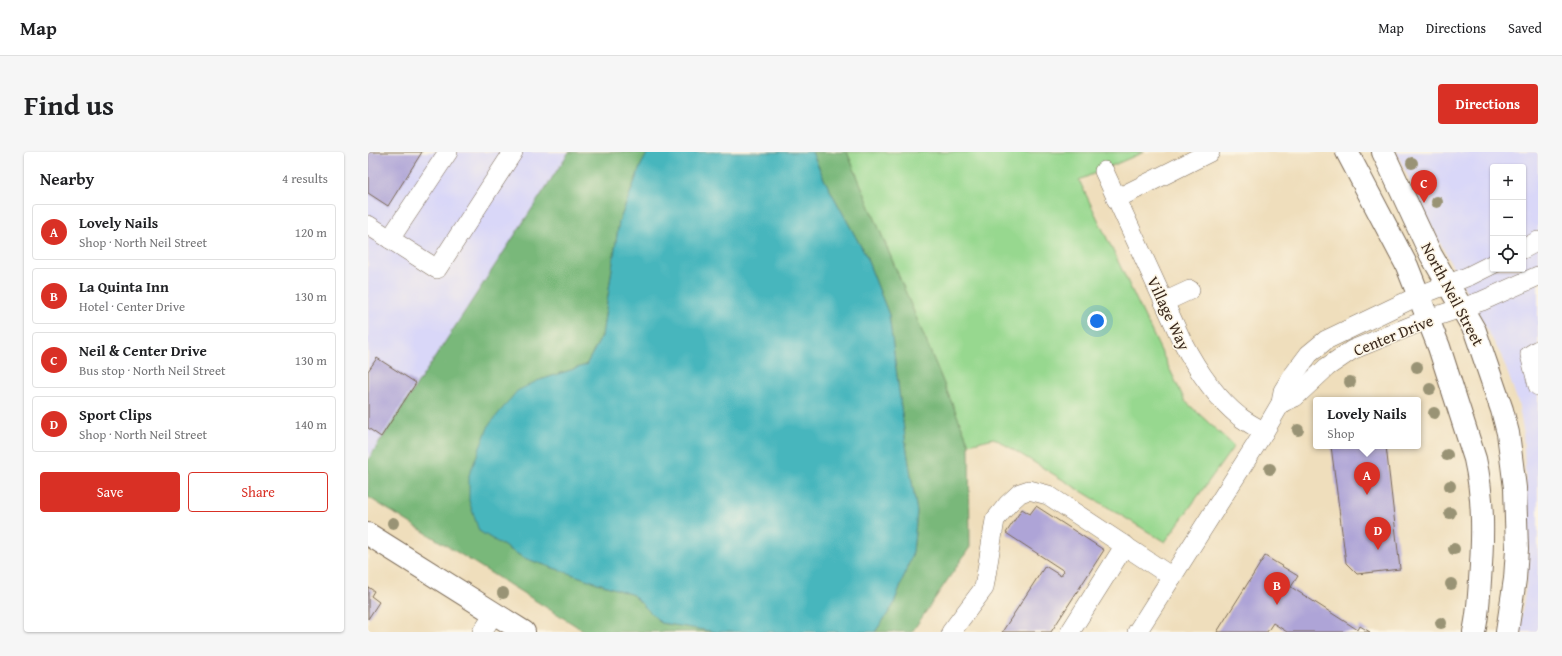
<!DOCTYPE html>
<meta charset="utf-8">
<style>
:root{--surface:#fff;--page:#f6f6f6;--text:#202124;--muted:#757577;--line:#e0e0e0;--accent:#d93025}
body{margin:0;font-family:"Gentium Book Plus",serif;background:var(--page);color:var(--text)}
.controls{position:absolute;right:12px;top:12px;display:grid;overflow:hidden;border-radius:4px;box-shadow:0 1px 3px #0004}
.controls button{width:36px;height:36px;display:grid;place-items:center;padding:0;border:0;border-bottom:1px solid var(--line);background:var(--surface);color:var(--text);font:20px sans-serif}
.you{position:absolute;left:729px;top:169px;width:14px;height:14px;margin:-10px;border:3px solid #fff;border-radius:50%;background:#1a73e8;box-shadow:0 0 0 6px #1a73e833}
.badge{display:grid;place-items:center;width:26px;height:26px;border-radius:50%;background:var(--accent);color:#fff;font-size:13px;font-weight:700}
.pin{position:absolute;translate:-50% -33px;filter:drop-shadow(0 1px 2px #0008)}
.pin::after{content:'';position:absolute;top:21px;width:14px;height:12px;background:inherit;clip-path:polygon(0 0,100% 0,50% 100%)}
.popup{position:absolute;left:945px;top:245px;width:108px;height:52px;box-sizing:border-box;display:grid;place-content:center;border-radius:4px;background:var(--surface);filter:drop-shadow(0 1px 3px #0005);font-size:13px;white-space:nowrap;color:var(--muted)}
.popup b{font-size:15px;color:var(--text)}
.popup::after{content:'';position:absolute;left:50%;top:100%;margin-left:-8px;border:8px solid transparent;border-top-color:var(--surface)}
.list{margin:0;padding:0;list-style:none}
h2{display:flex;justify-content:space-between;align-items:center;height:52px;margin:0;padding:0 16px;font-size:17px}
h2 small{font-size:13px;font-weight:400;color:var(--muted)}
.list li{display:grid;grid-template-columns:26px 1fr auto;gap:12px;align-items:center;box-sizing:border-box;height:56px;margin:0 8px 8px;padding:0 8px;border:1px solid var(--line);border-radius:4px}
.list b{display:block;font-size:15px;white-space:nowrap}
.list p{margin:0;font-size:13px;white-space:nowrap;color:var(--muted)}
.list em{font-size:13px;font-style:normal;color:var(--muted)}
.actions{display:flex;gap:8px;padding:12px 16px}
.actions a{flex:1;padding:9px 0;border:1px solid var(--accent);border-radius:4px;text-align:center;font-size:14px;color:var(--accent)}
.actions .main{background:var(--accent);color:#fff}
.icon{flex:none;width:22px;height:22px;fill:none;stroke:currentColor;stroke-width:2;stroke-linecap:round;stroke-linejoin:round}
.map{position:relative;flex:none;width:1170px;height:480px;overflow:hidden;border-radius:4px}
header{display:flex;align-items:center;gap:24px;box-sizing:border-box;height:56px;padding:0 20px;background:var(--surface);border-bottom:1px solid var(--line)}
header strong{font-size:19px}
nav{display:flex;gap:22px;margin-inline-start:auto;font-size:14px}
.intro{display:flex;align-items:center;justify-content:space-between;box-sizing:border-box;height:96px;padding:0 24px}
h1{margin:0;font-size:28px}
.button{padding:10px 18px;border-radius:4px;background:var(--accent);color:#fff;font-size:14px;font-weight:700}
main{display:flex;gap:24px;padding:0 24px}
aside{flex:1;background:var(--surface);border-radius:4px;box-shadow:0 1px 3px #0004}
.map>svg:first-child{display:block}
</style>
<header>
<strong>Map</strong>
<nav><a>Map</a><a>Directions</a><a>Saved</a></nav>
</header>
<div class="intro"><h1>Find us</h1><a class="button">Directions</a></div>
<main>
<aside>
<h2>Nearby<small>4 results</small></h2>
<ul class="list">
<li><span class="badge">A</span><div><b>Lovely Nails</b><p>Shop · North Neil Street</p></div><em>120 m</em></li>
<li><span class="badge">B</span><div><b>La Quinta Inn</b><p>Hotel · Center Drive</p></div><em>130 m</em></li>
<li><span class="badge">C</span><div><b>Neil &amp; Center Drive</b><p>Bus stop · North Neil Street</p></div><em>130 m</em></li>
<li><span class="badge">D</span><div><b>Sport Clips</b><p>Shop · North Neil Street</p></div><em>140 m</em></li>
</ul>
<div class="actions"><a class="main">Save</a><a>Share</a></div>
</aside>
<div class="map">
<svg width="1170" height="480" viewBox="0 0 1170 480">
<rect width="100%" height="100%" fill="#fcf5e5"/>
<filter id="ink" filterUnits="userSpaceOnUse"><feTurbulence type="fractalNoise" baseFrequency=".025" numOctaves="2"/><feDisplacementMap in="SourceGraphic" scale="8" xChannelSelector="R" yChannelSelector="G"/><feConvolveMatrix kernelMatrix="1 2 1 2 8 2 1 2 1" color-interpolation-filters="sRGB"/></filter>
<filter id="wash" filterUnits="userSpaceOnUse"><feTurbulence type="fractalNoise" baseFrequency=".012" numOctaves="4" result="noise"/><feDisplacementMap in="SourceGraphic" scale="16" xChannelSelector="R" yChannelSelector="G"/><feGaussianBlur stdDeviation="0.9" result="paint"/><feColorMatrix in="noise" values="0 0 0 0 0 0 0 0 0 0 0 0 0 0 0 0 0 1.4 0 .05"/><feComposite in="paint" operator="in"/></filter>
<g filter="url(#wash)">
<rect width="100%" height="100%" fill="#efdebc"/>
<g fill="#d9d7f8" fill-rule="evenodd">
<path d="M0,0H201L0,308Z"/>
<path d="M1028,0H1170V480H1151L1159,428V357L1155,277L1150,250L1134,205L1071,89ZM1125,15H1155V117H1125Z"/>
</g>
<path fill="#97d88f" stroke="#698156" d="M479,0H776L711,28L817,249L866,294L797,390L626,286L601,292Z"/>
<g fill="#79b87a" stroke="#5a714c">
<path d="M201,0H280L273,13L251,70L234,184L218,213L169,229L111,379L156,406L265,443L293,471L348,480H218L0,345V308Z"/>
<path d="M444,0H479L601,292L602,395L544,480H507L525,454L545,400L549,360L538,293L521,163L497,102L456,27Z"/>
</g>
<path fill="#46b6bd" stroke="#40706e" d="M280,0H444L456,27L497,102L521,163L538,293L549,360L545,400L525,454L507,480H348L293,471L265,443L156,406L111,379L101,349V323L121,273L149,239L169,229L218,213L234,184L251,70L273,13Z"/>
<g id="blocks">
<g fill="#aea4d7">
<path d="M0,0H54L20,54L0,41Z"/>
<path d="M9,206L48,231L13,285L0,276V219Z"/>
<path d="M963,294H1018L1032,417L989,422L978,411Z"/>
<path d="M668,354L736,398L683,480H634L677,414L693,424L696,419L638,381L654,357L662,362Z"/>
<path d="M897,404L930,424L923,435L990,478L992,474L1002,480H919L905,471L899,480H849Z"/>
<path d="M0,435L6,439L3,444L11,450L0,467Z"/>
</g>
</g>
</g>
<g filter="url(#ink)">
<use href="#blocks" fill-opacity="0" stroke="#7a6955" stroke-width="1"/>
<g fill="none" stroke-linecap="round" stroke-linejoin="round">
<g stroke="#7a6955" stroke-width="20">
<g id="minor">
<path d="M736,19L814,189C829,218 847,245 872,265C880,271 888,275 896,280"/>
<path d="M748,47L842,0"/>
<path d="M0,73L69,117L145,0"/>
<path d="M22,87L80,0"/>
<path d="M1155,97L1170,89"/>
<path d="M796,150L822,138"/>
<path d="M1170,198L1162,203L1170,234"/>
<path d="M913,251L927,245L959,215L984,198L1060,167L1114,149L1170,124"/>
<path d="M114,480L126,461"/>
<path d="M583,480L616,436L627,368L640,352L652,341L661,338L680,343L804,425"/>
<path d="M702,480L757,393"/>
<path d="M769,480L896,280L913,251L915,239L923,226L941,202L958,188L1050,144L1101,124L1125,112"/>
</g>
</g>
<g stroke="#7a6955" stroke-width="24">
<g id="major">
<path d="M979,0L1039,114L1071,195L1107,307C1116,347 1115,388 1112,428C1111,446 1110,463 1106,480"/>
<path d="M1015,0L1063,103L1107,179L1134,258L1140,281L1147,336L1149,397L1147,427L1139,480"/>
<path d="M0,382L156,480"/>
</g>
</g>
<use href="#minor" stroke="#fff" stroke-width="19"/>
<use href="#major" stroke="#fff" stroke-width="22"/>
</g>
<g fill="#999374">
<circle cx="1044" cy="11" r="6"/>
<circle cx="1058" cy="33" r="6"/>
<circle cx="1069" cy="50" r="6"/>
<circle cx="1049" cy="215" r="6"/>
<circle cx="982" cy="230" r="6"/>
<circle cx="1062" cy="237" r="6"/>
<circle cx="1066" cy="261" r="6"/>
<circle cx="930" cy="278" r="6"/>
<circle cx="1079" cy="303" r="6"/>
<circle cx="902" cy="317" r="6"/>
<circle cx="1082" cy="334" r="6"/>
<circle cx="1082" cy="361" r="6"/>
<circle cx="25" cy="371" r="6"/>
<circle cx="1086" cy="397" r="6"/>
<circle cx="1083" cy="432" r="6"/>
<circle cx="135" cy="441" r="6"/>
<circle cx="1073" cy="471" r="6"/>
</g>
</g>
<g text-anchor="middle" stroke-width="3" stroke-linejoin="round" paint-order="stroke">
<g font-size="16" fill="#3b2a1e" stroke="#fcf5e5">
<text transform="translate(1085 142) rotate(62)" y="6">North Neil Street</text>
<text transform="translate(801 161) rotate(65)" y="6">Village Way</text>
<text transform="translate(1025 183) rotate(-22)" y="6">Center Drive</text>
</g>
</g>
</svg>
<div class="controls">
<button>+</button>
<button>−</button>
<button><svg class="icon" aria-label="locate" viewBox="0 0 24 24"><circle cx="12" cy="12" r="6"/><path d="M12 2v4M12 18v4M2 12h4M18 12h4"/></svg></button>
</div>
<div class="you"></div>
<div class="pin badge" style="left:999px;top:343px">A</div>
<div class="popup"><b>Lovely Nails</b>Shop</div>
<div class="pin badge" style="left:909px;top:453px">B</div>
<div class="pin badge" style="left:1056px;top:51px">C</div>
<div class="pin badge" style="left:1010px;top:398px">D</div>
</div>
</main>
